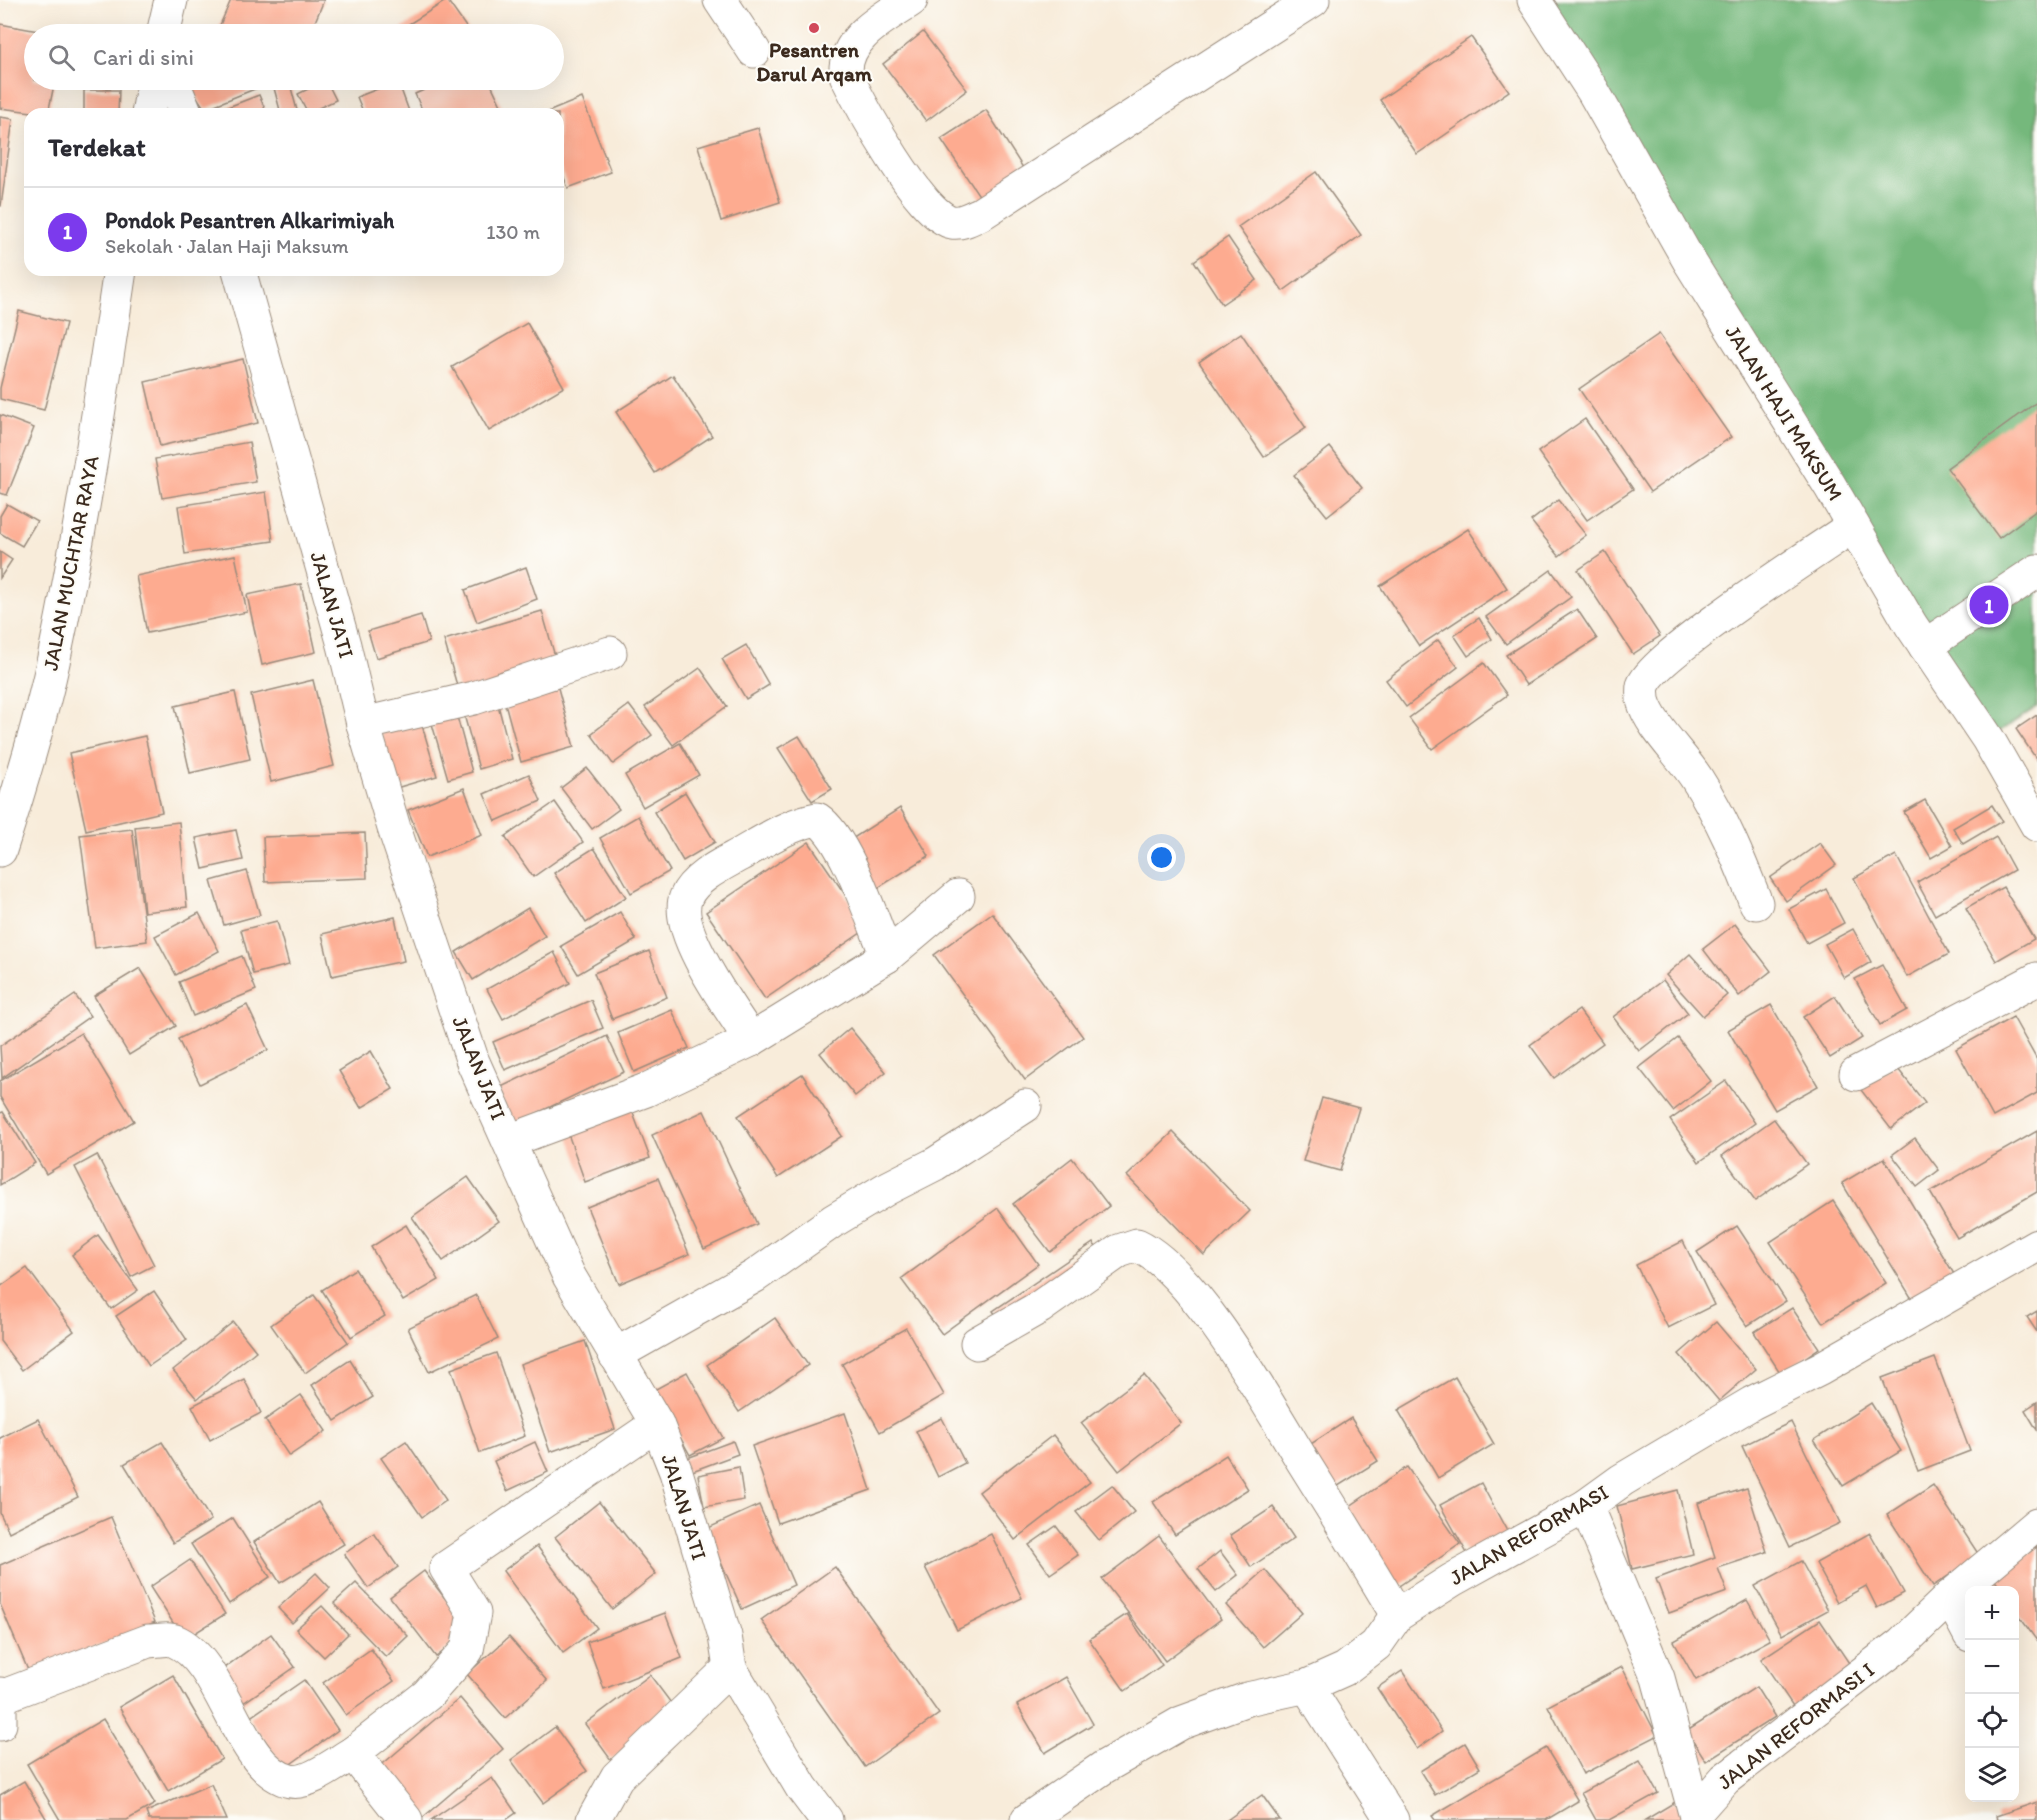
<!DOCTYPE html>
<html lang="id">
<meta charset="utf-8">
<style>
:root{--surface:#fff;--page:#f7f7f7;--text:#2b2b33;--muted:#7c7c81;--line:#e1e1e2;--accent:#7c3aed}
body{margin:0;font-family:Itim,sans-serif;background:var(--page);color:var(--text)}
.controls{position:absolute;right:18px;bottom:18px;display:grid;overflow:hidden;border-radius:12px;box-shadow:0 6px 24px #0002}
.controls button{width:54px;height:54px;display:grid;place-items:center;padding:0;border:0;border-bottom:2px solid var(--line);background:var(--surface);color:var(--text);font:30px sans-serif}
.you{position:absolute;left:1162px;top:858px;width:21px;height:21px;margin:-15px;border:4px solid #fff;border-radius:50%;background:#1a73e8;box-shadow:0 0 0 9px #1a73e833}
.badge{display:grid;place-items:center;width:39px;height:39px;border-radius:50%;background:var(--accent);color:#fff;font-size:20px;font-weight:700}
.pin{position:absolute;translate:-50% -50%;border:3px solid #fff;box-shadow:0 2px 6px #0006}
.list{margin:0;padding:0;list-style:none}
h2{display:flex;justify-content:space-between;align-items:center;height:78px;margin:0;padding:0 24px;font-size:26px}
h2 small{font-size:20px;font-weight:400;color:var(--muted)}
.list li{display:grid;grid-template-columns:39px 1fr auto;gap:18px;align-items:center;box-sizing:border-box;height:90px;padding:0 24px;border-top:2px solid var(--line)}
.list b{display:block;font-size:22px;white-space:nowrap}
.list p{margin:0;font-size:20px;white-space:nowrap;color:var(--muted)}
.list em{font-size:20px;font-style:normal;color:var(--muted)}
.icon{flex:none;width:33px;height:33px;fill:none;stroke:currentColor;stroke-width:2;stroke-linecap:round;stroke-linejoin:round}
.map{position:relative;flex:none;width:2037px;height:1820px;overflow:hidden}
.search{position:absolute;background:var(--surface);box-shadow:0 6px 24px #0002;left:24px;top:24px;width:540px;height:66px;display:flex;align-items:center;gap:15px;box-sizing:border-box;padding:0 21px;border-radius:33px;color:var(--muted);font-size:22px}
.panel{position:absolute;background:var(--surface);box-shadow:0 6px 24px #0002;left:24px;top:108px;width:540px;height:168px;border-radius:18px}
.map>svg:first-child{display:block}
</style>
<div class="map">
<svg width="2037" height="1820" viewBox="0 0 2037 1820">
<rect width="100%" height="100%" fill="#fdfcf7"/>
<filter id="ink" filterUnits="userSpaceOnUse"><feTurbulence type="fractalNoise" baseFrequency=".0167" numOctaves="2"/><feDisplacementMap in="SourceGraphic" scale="12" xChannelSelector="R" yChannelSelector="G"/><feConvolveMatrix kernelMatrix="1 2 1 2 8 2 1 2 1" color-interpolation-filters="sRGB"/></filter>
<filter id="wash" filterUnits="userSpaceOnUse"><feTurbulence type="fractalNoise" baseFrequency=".008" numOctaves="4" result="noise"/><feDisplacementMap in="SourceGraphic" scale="24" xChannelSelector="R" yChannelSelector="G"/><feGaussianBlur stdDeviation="1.35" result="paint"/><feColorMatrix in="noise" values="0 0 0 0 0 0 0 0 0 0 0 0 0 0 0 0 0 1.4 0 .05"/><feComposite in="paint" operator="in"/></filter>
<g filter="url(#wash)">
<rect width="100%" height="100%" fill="#f8ecda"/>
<path fill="#74b87b" stroke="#58714c" stroke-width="1.5" d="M1528,0H2037V707L1988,739Z"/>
<g id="blocks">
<g fill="#fdab90">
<path d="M231,0H324L310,34H216Z"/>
<path d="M447,0L471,34H393Z"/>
<path d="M0,24L49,33L34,34V80H55L48,114L0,108Z"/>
<path d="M79,25L111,34H76Z"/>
<path d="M923,32L967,90L926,121L883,64Z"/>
<path d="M1471,37L1509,91L1417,154L1380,100Z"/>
<path d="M78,80H113L110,89Z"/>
<path d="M197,80H277L205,109L192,90Z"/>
<path d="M326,80L336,100L308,113L298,94Z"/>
<path d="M446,80H489L505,114H424L415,94Z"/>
<path d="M398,81L410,114H364L357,97Z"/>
<path d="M290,84L298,114H281L274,88Z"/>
<path d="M84,90H119L118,114H84Z"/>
<path d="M259,95L267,114H231L228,107Z"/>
<path d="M582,98L611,172L568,188L558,162V114H543Z"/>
<path d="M986,110L1027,174L984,203L941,139Z"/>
<path d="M0,117L13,119L1,206H0Z"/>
<path d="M758,128L780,202L721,221L698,146Z"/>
<path d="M1316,172L1361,235L1283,291L1238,227Z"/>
<path d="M1228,237L1257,280L1222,304L1194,261Z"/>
<path d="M19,311L66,323L44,410L0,399V388Z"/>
<path d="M527,323L564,387L489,431L452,367Z"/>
<path d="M1241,333L1306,428L1264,457L1199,362Z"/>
<path d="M1659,334L1731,437L1650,492L1579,389Z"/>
<path d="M243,359L258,423L160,446L145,382Z"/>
<path d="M673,375L712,436L655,473L616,412Z"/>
<path d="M2037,402V510L1999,538L1947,468Z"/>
<path d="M0,415L34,428L7,495L0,493Z"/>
<path d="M1585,419L1633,489L1587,520L1538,452Z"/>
<path d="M249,442L256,482L162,498L155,459Z"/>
<path d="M1330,447L1362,488L1327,516L1294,475Z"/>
<path d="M266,492L273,541L185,554L178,506Z"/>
<path d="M1558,500L1586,535L1559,556L1531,521Z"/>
<path d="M7,504L37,521L22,546L0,533V516Z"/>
<path d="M1468,529L1507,588L1419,646L1380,586Z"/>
<path d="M0,552L12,560L0,578Z"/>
<path d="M1605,552L1660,636L1633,654L1578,570Z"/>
<path d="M235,555L247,612L147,633L136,576Z"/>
<path d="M526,567L537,599L477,622L465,590Z"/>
<path d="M1551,570L1571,597L1506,644L1486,617Z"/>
<path d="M301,584L316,652L262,665L247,595Z"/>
<path d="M1577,609L1597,639L1526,685L1506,655Z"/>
<path d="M542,611L558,667L460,696L444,640Z"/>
<path d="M421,615L429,642L376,658L368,631Z"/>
<path d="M1479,618L1492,639L1468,656L1454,635Z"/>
<path d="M1438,640L1458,667L1406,707L1386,680Z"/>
<path d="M746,645L769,685L746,699L722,659Z"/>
<path d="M1484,663L1507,695L1432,749L1409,718Z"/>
<path d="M700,668L727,706L673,745L645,707Z"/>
<path d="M313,680L334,766L271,782L251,695Z"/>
<path d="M558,688L574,747L521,762L505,703Z"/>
<path d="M235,692L250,759L190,773L175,706Z"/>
<path d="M497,701L512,759L479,769L463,711Z"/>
<path d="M629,705L652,735L613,764L591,734Z"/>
<path d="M455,709L472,772L448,779L430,717Z"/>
<path d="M2037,715V760L2016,729Z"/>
<path d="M421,722L437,776L396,788L381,733Z"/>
<path d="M145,736L162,812L86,830L69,753Z"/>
<path d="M799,736L832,789L812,801L778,748Z"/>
<path d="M680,743L699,775L643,807L625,775Z"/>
<path d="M587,768L619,809L592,829L561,788Z"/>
<path d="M529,774L541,801L496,821L484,794Z"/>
<path d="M464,788L482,835L427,857L408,810Z"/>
<path d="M685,792L715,842L683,861L654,812Z"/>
<path d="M1925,800L1952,846L1931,858L1904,812Z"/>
<path d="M555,802L583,842L533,877L505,837Z"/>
<path d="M1992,805L2002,821L1963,844L1953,828Z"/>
<path d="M900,808L929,856L873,891L844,844Z"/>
<path d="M638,816L670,871L631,893L600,838Z"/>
<path d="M179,822L187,907L144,912L135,827Z"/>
<path d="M132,829L147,941L95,948L80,835Z"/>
<path d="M236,830L243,860L203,869L196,838Z"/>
<path d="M365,833L367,878L265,882L263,837Z"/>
<path d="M1996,837L2014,870L1935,915L1917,882Z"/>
<path d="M809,842L868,928L765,999L706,912Z"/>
<path d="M1820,843L1836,865L1786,901L1770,878Z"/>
<path d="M594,848L626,897L586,923L554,873Z"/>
<path d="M1896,855L1949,954L1907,977L1854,878Z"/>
<path d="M247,871L260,915L224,925L211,881Z"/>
<path d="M2003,887L2034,939L1996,961L1966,908Z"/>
<path d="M1826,889L1844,923L1807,943L1789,909Z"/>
<path d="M528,908L545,936L473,980L456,952Z"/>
<path d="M620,912L636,940L578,974L561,946Z"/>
<path d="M199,913L219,951L176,975L155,936Z"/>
<path d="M992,913L1083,1037L1025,1080L934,955Z"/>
<path d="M395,917L404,961L332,976L322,934Z"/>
<path d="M277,921L289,965L253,974L241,930Z"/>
<path d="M1735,924L1771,971L1739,996L1703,949Z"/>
<path d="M1853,929L1871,962L1844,978L1825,944Z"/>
<path d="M649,951L667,997L612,1019L594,973Z"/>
<path d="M554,952L570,983L503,1019L487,989Z"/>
<path d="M1690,954L1727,995L1703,1016L1666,975Z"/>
<path d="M242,956L256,990L193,1016L179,982Z"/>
<path d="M1882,965L1907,1010L1880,1025L1855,979Z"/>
<path d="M140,968L176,1026L129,1055L94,996Z"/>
<path d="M1663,980L1688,1013L1639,1051L1613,1017Z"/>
<path d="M75,995L90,1016L2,1078L0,1046Z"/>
<path d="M1835,996L1862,1038L1830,1058L1803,1017Z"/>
<path d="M591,1000L603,1028L505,1070L493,1042Z"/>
<path d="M247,1005L268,1050L200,1084L178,1039Z"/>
<path d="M1771,1005L1818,1086L1775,1110L1728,1030Z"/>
<path d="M672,1010L689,1048L634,1072L618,1033Z"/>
<path d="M1579,1010L1603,1043L1554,1078L1530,1045Z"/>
<path d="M2013,1017L2037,1060V1093L1993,1117L1956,1049Z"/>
<path d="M850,1028L886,1072L855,1096L820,1053Z"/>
<path d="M81,1033L134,1121L46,1174L0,1097V1081Z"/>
<path d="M607,1036L624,1072L514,1124L497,1089Z"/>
<path d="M1678,1038L1711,1081L1673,1111L1639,1068Z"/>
<path d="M371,1051L393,1089L361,1108L339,1071Z"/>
<path d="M1894,1064L1925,1103L1891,1129L1861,1090Z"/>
<path d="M802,1074L842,1136L778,1178L738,1116Z"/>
<path d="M1726,1081L1755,1123L1699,1162L1670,1120Z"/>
<path d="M1322,1098L1359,1108L1340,1171L1303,1161Z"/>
<path d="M631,1108L650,1158L585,1182L567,1131Z"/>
<path d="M704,1111L757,1224L704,1249L652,1135Z"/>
<path d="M3,1112L35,1163L0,1185V1113Z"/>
<path d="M1774,1119L1807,1164L1755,1201L1722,1156Z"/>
<path d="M2037,1131V1192L1957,1238L1930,1192Z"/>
<path d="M1173,1132L1250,1211L1204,1255L1127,1176Z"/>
<path d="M1915,1138L1939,1170L1917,1187L1892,1155Z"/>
<path d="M97,1155L154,1265L131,1277L75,1167Z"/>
<path d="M1072,1158L1109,1206L1050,1252L1013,1204Z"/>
<path d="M1884,1158L1954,1274L1912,1299L1842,1183Z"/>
<path d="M468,1177L499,1221L443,1261L412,1217Z"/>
<path d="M658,1178L689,1254L619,1284L587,1207Z"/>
<path d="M1833,1201L1886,1283L1823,1323L1770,1242Z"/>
<path d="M998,1208L1038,1264L942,1334L901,1279Z"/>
<path d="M406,1225L439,1280L403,1301L371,1247Z"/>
<path d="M1737,1226L1786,1301L1747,1326L1697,1252Z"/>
<path d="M98,1235L138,1290L111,1309L72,1255Z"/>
<path d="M1683,1241L1714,1305L1668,1328L1636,1265Z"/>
<path d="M1093,1243L1103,1256L1002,1324L993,1311Z"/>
<path d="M27,1268L74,1331L22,1370L0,1341V1287Z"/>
<path d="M355,1269L385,1316L351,1337L322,1290Z"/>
<path d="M154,1291L187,1340L149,1366L116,1316Z"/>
<path d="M314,1295L348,1342L305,1373L271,1325Z"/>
<path d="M476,1295L498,1339L429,1372L408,1328Z"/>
<path d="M1792,1308L1819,1348L1781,1374L1754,1332Z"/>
<path d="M2037,1311V1332L2027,1317Z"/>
<path d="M775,1318L808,1365L739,1412L707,1365Z"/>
<path d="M233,1322L256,1351L197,1399L173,1370Z"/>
<path d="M1716,1322L1756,1369L1719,1401L1679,1354Z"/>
<path d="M906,1328L944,1395L880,1432L842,1364Z"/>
<path d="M585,1341L615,1429L550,1452L520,1364Z"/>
<path d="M496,1353L525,1436L480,1453L451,1369Z"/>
<path d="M1935,1358L1970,1451L1918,1471L1882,1378Z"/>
<path d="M350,1360L373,1397L335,1421L312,1385Z"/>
<path d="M687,1372L723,1438L690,1455L654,1390Z"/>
<path d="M1144,1375L1181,1423L1119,1471L1081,1423Z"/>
<path d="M1455,1377L1494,1444L1438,1478L1398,1410Z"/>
<path d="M244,1379L261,1413L210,1440L192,1406Z"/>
<path d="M301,1395L326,1431L289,1456L265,1420Z"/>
<path d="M2037,1402V1430L2025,1410Z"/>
<path d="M1871,1403L1901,1451L1843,1486L1814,1440Z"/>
<path d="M845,1413L871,1490L778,1523L752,1446Z"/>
<path d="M942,1418L965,1463L938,1477L916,1431Z"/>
<path d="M1351,1418L1378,1461L1327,1493L1300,1451Z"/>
<path d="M38,1419L78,1497L9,1532L0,1513V1438Z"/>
<path d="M1791,1422L1840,1523L1790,1547L1742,1446Z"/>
<path d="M1053,1435L1090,1482L1015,1540L979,1492Z"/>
<path d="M406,1441L446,1500L422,1517L381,1458Z"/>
<path d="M733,1441L738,1454L687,1473L682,1460Z"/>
<path d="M162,1442L211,1520L173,1543L124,1464Z"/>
<path d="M535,1442L548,1472L507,1491L494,1461Z"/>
<path d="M1226,1455L1248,1489L1175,1535L1153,1502Z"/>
<path d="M739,1467L744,1500L704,1507L698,1475Z"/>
<path d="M1407,1467L1460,1544L1393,1590L1340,1513Z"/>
<path d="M1481,1483L1508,1533L1468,1555L1440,1505Z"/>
<path d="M1112,1485L1134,1512L1099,1540L1076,1512Z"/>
<path d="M1933,1485L1979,1555L1933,1586L1887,1515Z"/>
<path d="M1747,1488L1767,1552L1718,1568L1727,1592L1669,1613L1656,1579L1715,1557L1698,1503Z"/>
<path d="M1678,1490L1693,1554L1632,1569L1617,1506Z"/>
<path d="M318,1502L344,1544L280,1583L254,1542Z"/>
<path d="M599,1502L656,1574L612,1609L555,1537Z"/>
<path d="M759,1505L794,1585L742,1609L706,1529Z"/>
<path d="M1273,1507L1294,1538L1251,1567L1230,1535Z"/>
<path d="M111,1517L155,1622L30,1675L0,1604V1565Z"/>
<path d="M233,1518L270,1577L229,1604L191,1544Z"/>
<path d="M1056,1526L1078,1555L1050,1574L1029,1545Z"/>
<path d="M374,1533L398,1567L368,1588L344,1554Z"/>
<path d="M1870,1533L1904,1593L1877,1608L1866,1586L1837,1602L1816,1563Z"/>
<path d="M991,1534L1022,1598L957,1630L925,1567Z"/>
<path d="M1159,1536L1221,1619L1165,1661L1102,1579Z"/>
<path d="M537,1546L597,1628L563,1653L503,1571Z"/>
<path d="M2037,1547V1641L2014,1609V1590H2002L1993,1578Z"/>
<path d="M1220,1551L1238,1575L1216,1592L1198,1569Z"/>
<path d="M190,1560L225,1614L184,1640L150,1587Z"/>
<path d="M1801,1561L1828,1610L1782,1635L1755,1586Z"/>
<path d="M835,1567L939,1714L865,1767L761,1620Z"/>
<path d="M1265,1570L1302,1613L1263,1647L1226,1605Z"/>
<path d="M424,1571L470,1631L436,1657L390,1597Z"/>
<path d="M316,1573L330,1588L292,1623L278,1608Z"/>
<path d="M356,1583L408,1636L386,1657L334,1603Z"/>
<path d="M1747,1600L1770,1640L1696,1680L1674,1641Z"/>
<path d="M322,1606L348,1634L324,1657L296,1629Z"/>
<path d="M665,1613L682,1658L604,1689L587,1642Z"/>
<path d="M1127,1614L1162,1665L1125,1691L1089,1639Z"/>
<path d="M1820,1620L1853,1669L1795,1709L1761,1659Z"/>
<path d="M271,1634L295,1667L236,1708L213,1676Z"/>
<path d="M509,1637L547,1681L505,1718L467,1674Z"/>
<path d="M371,1649L394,1681L346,1715L323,1683Z"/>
<path d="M1622,1667L1657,1736L1583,1774L1548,1706Z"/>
<path d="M1402,1671L1442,1731L1417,1749L1377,1688Z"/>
<path d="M173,1675L222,1759L168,1791L119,1707Z"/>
<path d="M650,1675L677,1711L611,1760L585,1724Z"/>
<path d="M1066,1677L1093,1724L1045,1753L1017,1705Z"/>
<path d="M304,1680L338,1730L285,1768L249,1718Z"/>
<path d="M1756,1687L1775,1717L1706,1761L1687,1731Z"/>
<path d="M460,1698L503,1749L421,1819L378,1768Z"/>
<path d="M103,1719L155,1804L127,1820H60L27,1764Z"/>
<path d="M555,1727L587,1771L543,1803L511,1760Z"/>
<path d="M1465,1743L1480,1768L1435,1795L1420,1771Z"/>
<path d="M1546,1748L1578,1801L1546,1820H1435L1432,1816Z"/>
<path d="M1640,1761L1658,1793L1609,1820H1596L1581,1793Z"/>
<path d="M492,1778L516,1813L506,1820H431Z"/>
<path d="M24,1781L47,1820H0V1795Z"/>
<path d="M211,1784L227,1820H149L146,1812Z"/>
<path d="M1262,1795L1280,1820H1227Z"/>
<path d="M1675,1802L1686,1820H1645Z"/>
<path d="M2037,1802V1820H1997L1996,1816Z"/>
</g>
</g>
</g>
<g filter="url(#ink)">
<use href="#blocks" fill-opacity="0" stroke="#9a8b7c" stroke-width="1.5"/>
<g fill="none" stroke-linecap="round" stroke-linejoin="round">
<g stroke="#9a8b7c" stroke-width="35">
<g id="minor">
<path d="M720,0L754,51"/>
<path d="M911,0C884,18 843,38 846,75C860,104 921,217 952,222C962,224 973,217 982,213L1313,0"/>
<path d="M1534,0L1593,91L1688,259L1830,486L1911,625L1988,739L2037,825"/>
<path d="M172,80L186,114"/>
<path d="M239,270L344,645L363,724L394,828L473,1062L569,1276L657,1424L676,1472L725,1636L730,1668L802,1788L826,1820"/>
<path d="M1925,646L2037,571"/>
<path d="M363,724L474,698L610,653"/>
<path d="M1756,903C1739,859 1722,818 1697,779C1682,755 1650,726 1643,700C1643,697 1642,690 1643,686C1653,656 1818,550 1853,526"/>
<path d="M751,1040C733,1012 672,930 686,897C694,878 721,865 739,855C764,841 789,824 817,819C846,838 873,922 887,956"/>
<path d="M1856,1074L2037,979"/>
<path d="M509,1141L646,1090L751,1040L887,956L958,896"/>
<path d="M977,1343L1040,1307L1119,1251L1137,1245C1195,1272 1267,1403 1302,1460C1334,1511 1366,1562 1397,1615"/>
<path d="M615,1355L755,1276L833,1221L886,1189L935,1164L1025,1106"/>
<path d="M1586,1506L1658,1678L1695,1813L1725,1779L1902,1643L1950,1597L2037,1524"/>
<path d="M1950,1597L1970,1635"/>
<path d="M1307,1686L1392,1820"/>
<path d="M0,1694V1724"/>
<path d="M1,1697L148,1641C156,1641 168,1638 175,1641C224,1661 237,1769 290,1781C309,1785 337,1762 353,1753"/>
<path d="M406,1820L353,1753L427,1695L467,1650L474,1613L446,1568L657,1424"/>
<path d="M593,1820L617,1777L730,1668"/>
<path d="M1027,1820L1104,1767L1181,1723L1247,1699L1307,1686L1345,1669L1376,1645L1397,1615L1452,1580L1586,1506L1622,1480L1752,1403L1820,1369L2037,1245"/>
</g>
</g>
<g stroke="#9a8b7c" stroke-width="35">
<g id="trunk">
<path d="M163,34L171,0"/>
<path d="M148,114L154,80"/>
<path d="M0,850C21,785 41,720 55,653C82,526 101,398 120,270"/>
</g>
</g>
<use href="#minor" stroke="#fff" stroke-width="33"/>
<use href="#trunk" stroke="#fff" stroke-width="33"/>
</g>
</g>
<circle fill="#d1495b" stroke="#fdfcf7" stroke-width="2" cx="814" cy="28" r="6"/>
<g text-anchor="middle" stroke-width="4.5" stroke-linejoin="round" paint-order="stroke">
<g font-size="21" font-weight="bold" fill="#3b2a1e" stroke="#fdfcf7">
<text x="814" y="57">Pesantren<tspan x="814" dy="24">Darul Arqam</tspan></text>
</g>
<g font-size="21" fill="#3b2a1e" stroke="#fdfcf7">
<text transform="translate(1784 413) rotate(58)" y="7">JALAN HAJI MAKSUM</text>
<text transform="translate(71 563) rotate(-79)" y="7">JALAN MUCHTAR RAYA</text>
<text transform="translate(332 605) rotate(74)" y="7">JALAN JATI</text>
<text transform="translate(479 1068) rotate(68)" y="7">JALAN JATI</text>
<text transform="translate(684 1507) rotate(73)" y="7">JALAN JATI</text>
<text transform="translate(1529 1535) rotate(-30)" y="7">JALAN REFORMASI</text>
<text transform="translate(1796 1726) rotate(-38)" y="7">JALAN REFORMASI I</text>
</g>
</g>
</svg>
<div class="controls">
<button>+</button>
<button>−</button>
<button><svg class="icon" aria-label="locate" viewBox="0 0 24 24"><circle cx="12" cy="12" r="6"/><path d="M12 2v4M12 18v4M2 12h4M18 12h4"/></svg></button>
<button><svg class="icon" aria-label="layers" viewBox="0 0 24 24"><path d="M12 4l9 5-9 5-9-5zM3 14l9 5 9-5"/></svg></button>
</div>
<div class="you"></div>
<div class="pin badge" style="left:1989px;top:605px">1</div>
<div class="search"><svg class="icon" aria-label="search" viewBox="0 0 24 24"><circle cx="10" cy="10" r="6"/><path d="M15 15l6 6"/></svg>Cari di sini</div>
<section class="panel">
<h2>Terdekat<small></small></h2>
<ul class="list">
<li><span class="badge">1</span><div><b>Pondok Pesantren Alkarimiyah</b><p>Sekolah · Jalan Haji Maksum</p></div><em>130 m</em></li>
</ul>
</section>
</div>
